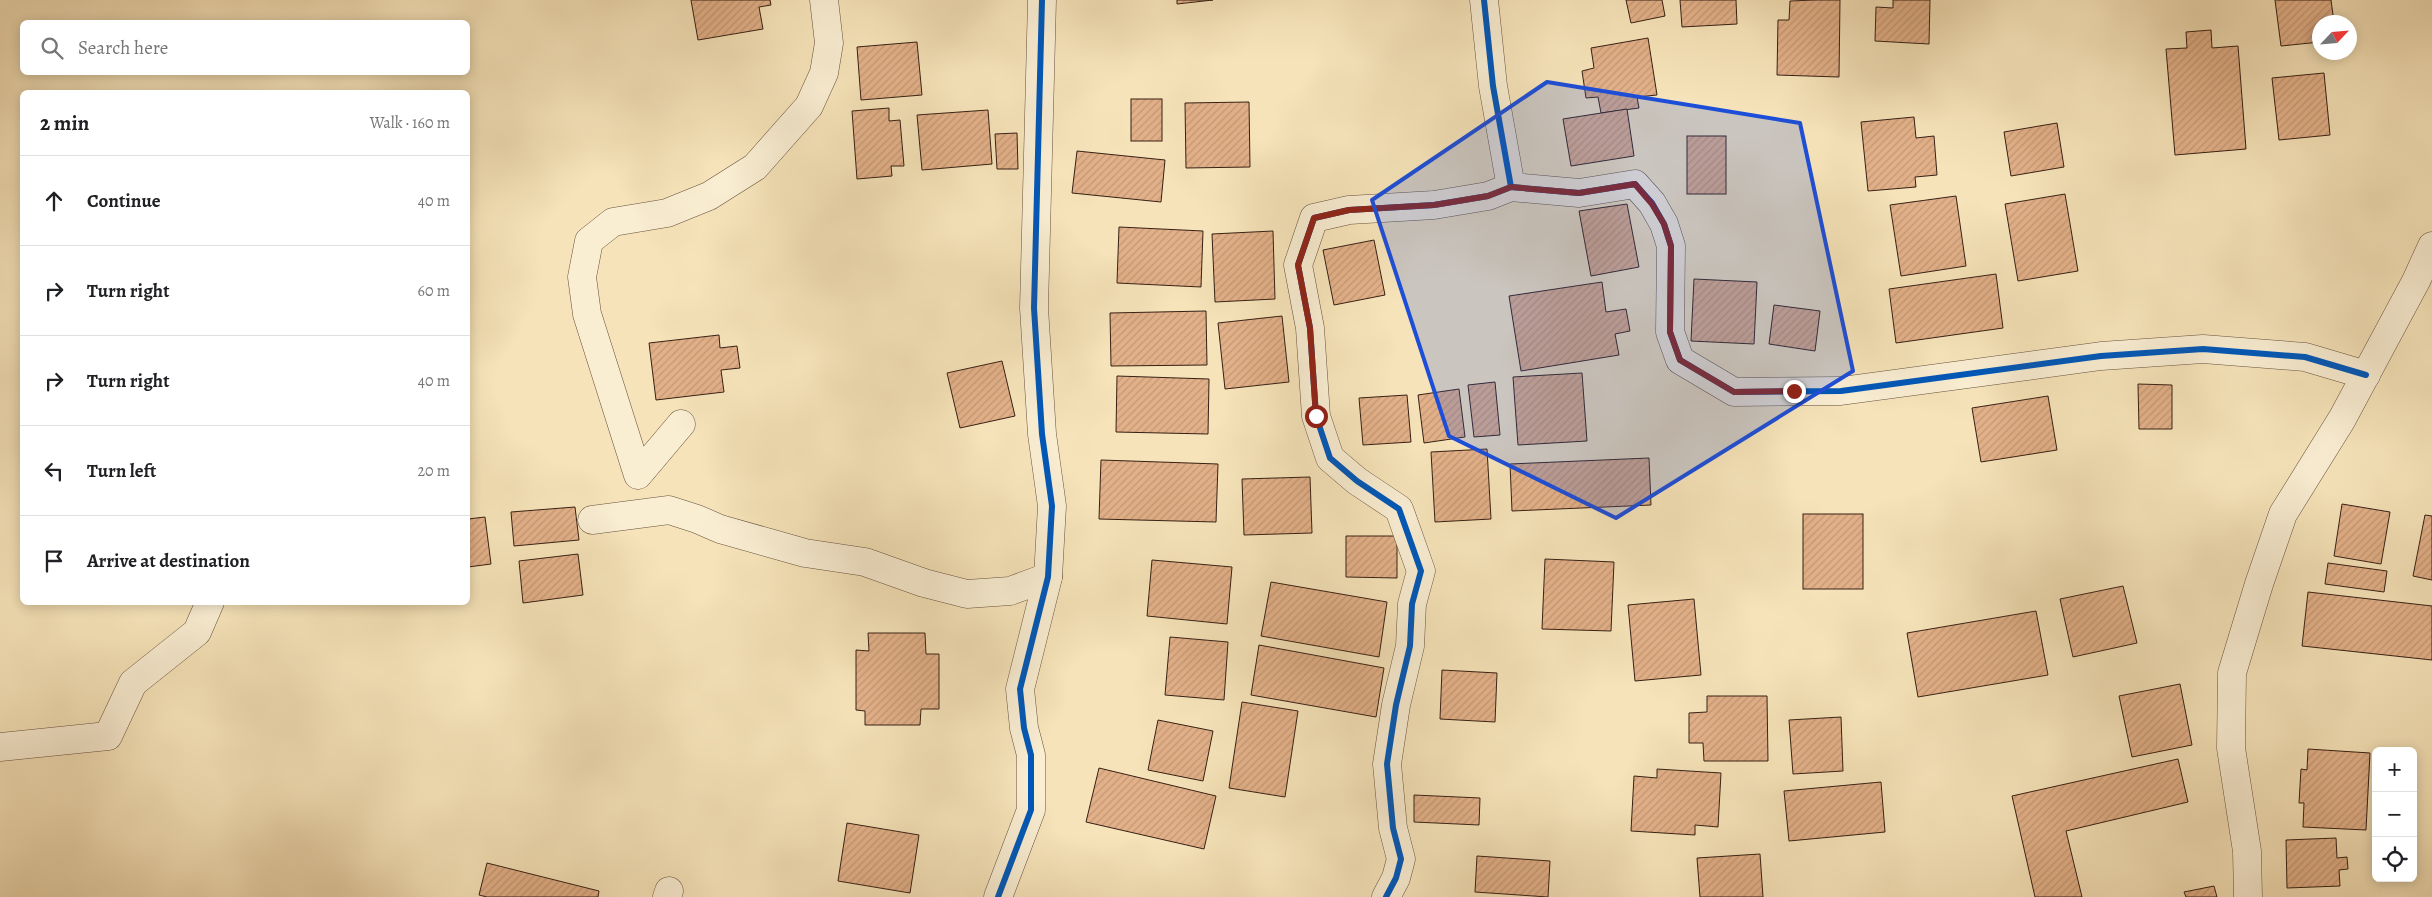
<!DOCTYPE html>
<meta charset="utf-8">
<style>
:root{--surface:#fff;--page:#f2f2f2;--text:#202124;--muted:#757577;--line:#e0e0e0}
body{margin:0;font-family:Alegreya,serif;background:var(--page);color:var(--text)}
.controls{position:absolute;right:15px;bottom:15px;display:grid;overflow:hidden;border-radius:8px;box-shadow:0 2px 12px #0003}
.controls button{width:45px;height:45px;display:grid;place-items:center;padding:0;border:0;border-bottom:1px solid var(--line);background:var(--surface);color:var(--text);font:25px sans-serif}
.compass{position:absolute;left:2312px;top:15px;width:45px;height:45px;border-radius:50%;background:var(--surface);box-shadow:0 2px 12px #0003;rotate:64deg}
.stop{position:absolute;width:15px;height:15px;margin:-11px;border:4px solid #8f2418;border-radius:50%;background:#fff}
.stop.end{background:#8f2418;border-color:#fff;box-shadow:0 1px 5px #0008}
.list{margin:0;padding:0;list-style:none}
h2{display:flex;justify-content:space-between;align-items:center;height:65px;margin:0;padding:0 20px;font-size:21px}
h2 small{font-size:16px;font-weight:400;color:var(--muted)}
.list li{display:grid;grid-template-columns:32px 1fr auto;gap:15px;align-items:center;box-sizing:border-box;height:90px;padding:0 20px;border-top:1px solid var(--line)}
.list b{display:block;font-size:19px;white-space:nowrap}
.list em{font-size:16px;font-style:normal;color:var(--muted)}
.icon{flex:none;width:28px;height:28px;fill:none;stroke:currentColor;stroke-width:2;stroke-linecap:round;stroke-linejoin:round}
.map{position:relative;flex:none;width:2432px;height:897px;overflow:hidden}
.search{position:absolute;background:var(--surface);box-shadow:0 2px 12px #0003;left:20px;top:20px;width:450px;height:55px;display:flex;align-items:center;gap:12px;box-sizing:border-box;padding:0 18px;border-radius:8px;color:var(--muted);font-size:19px}
.panel{position:absolute;background:var(--surface);box-shadow:0 2px 12px #0003;left:20px;top:90px;width:450px;height:515px;border-radius:8px}
.map>svg:first-child{display:block}
</style>
<div class="map">
<svg width="2432" height="897" viewBox="0 0 2432 897">
<defs>
<pattern id="building-hatch" width="6" height="6" patternUnits="userSpaceOnUse" patternTransform="scale(1.25)"><rect width="6" height="6" fill="#e3b189"/><path d="M-1 1l2-2M0 6l6-6M5 7l2-2" fill="none" stroke="#c39875"/></pattern>
</defs>
<rect width="100%" height="100%" fill="#f6e3b9"/>
<filter id="stains"><feTurbulence type="fractalNoise" baseFrequency=".004" numOctaves="4"/><feColorMatrix values="0 0 0 0 .2 0 0 0 0 .09 0 0 0 0 .02 0 0 0 .5 -.17"/></filter>
<radialGradient id="worn" r=".72"><stop offset=".6" stop-color="#630" stop-opacity="0"/><stop offset="1" stop-color="#630" stop-opacity=".3"/></radialGradient>
<g fill="url(#building-hatch)" stroke="#372014">
<path d="M691,0H770L771,5L759,7L763,29L698,40Z"/>
<path d="M1177,0H1213L1177,4Z"/>
<path d="M1626,0H1662L1665,16L1631,23Z"/>
<path d="M1680,0H1736L1737,24L1682,27Z"/>
<path d="M1815,0H1840L1839,77L1777,75L1778,20H1789L1790,1Z"/>
<path d="M1893,0H1930L1929,44L1875,41L1876,7L1893,8Z"/>
<path d="M2275,0H2331L2334,22H2320V42L2281,46Z"/>
<path d="M2211,30L2212,48L2238,46L2246,149L2175,155L2166,49L2187,48L2186,32Z"/>
<path d="M1648,38L1657,95L1637,97L1639,108L1601,113L1598,97L1586,98L1582,71L1594,68L1591,48Z"/>
<path d="M917,42L922,95L861,100L857,47Z"/>
<path d="M2324,73L2330,135L2279,140L2272,78Z"/>
<rect x="1131" y="99" width="31" height="42"/>
<path d="M1249,102L1250,167L1186,168L1185,103Z"/>
<path d="M889,108V121L900,120L904,166H891L892,176L857,179L852,111Z"/>
<path d="M1627,109L1634,156L1571,166L1563,119Z"/>
<path d="M988,110L992,164L922,170L917,115Z"/>
<path d="M1914,117L1916,138L1934,136L1937,175L1915,177L1916,187L1868,191L1861,122Z"/>
<path d="M2057,123L2064,167L2011,176L2004,132Z"/>
<path d="M1017,133L1018,169H997L995,134Z"/>
<rect x="1687" y="136" width="39" height="58"/>
<path d="M1077,151L1165,160L1161,202L1072,193Z"/>
<path d="M2065,194L2078,271L2018,281L2005,204Z"/>
<path d="M1956,196L1966,266L1901,276L1890,205Z"/>
<path d="M1627,204L1639,267L1591,276L1579,211Z"/>
<path d="M1119,227L1203,231L1201,287L1117,283Z"/>
<path d="M1273,231L1275,299L1215,302L1212,234Z"/>
<path d="M1374,240L1385,295L1334,305L1323,250Z"/>
<path d="M1996,274L2003,328L1896,343L1889,289Z"/>
<path d="M1694,279L1757,282L1754,344L1691,341Z"/>
<path d="M1602,282L1606,312L1626,309L1630,331L1615,334L1619,355L1521,371L1509,296Z"/>
<path d="M1774,305L1820,311L1815,351L1769,344Z"/>
<path d="M1206,311L1207,365L1111,366L1110,313Z"/>
<path d="M1282,316L1289,382L1225,389L1218,323Z"/>
<path d="M719,335L720,348L737,346L740,368L721,370L724,392L656,400L649,343Z"/>
<path d="M1002,361L1015,416L960,428L947,373Z"/>
<path d="M1582,373L1587,441L1518,445L1513,377Z"/>
<path d="M1117,376L1209,379L1208,434L1116,432Z"/>
<path d="M1495,382L1500,435L1474,437L1468,385Z"/>
<path d="M2138,384L2172,385V429H2139Z"/>
<path d="M1459,389L1465,437L1424,443L1418,395Z"/>
<path d="M1407,395L1411,442L1363,445L1359,398Z"/>
<path d="M2048,396L2057,450L1981,462L1972,408Z"/>
<path d="M1487,449L1491,519L1435,522L1431,452Z"/>
<path d="M1649,458L1651,505L1512,511L1510,464Z"/>
<path d="M1101,460L1218,464L1216,522L1099,519Z"/>
<path d="M1310,477L1312,533L1244,535L1242,479Z"/>
<path d="M2342,504L2390,512L2381,564L2334,556Z"/>
<path d="M575,507L579,540L514,546L511,512Z"/>
<rect x="1803" y="514" width="60" height="75"/>
<path d="M2425,515L2432,516V580L2413,576Z"/>
<path d="M485,517L491,564L468,567V519Z"/>
<path d="M1346,536H1397V578L1346,577Z"/>
<path d="M578,554L583,595L523,603L519,561Z"/>
<path d="M1545,559L1614,562L1611,631L1542,629Z"/>
<path d="M1152,560L1232,567L1227,624L1147,616Z"/>
<path d="M2328,563L2387,571L2384,592L2325,584Z"/>
<path d="M1271,582L1387,602L1379,657L1261,636Z"/>
<path d="M2123,586L2137,643L2073,657L2060,599Z"/>
<path d="M2308,592L2432,606V660L2302,646Z"/>
<path d="M1694,599L1701,675L1635,681L1628,605Z"/>
<path d="M2036,611L2048,675L1918,697L1907,633Z"/>
<path d="M868,633H925L926,654H939V709H921L920,725H865V711L856,710V650L869,651Z"/>
<path d="M1170,637L1228,642L1224,700L1165,695Z"/>
<path d="M1259,645L1384,668L1376,717L1251,695Z"/>
<path d="M1442,670L1497,673L1495,722L1440,719Z"/>
<path d="M2180,684L2192,745L2132,757L2119,696Z"/>
<path d="M1707,696H1767L1768,761H1704L1703,743H1689V713L1707,712Z"/>
<path d="M1242,702L1298,711L1285,797L1229,788Z"/>
<path d="M1841,717L1843,771L1793,774L1789,720Z"/>
<path d="M1158,720L1213,731L1203,781L1148,770Z"/>
<path d="M2308,749L2370,753L2366,830L2303,827L2304,803H2299L2301,769L2307,770Z"/>
<path d="M2178,759L2188,802L2066,831L2082,897H2035L2012,796Z"/>
<path d="M1099,768L1216,796L1204,849L1086,822Z"/>
<path d="M1657,769L1721,773L1718,827L1695,825V835L1631,831L1634,776L1657,778Z"/>
<path d="M1881,782L1885,832L1789,841L1784,791Z"/>
<path d="M1414,795L1480,798L1479,825L1414,822Z"/>
<path d="M847,823L919,835L910,893L838,881Z"/>
<path d="M2336,838L2337,858L2347,857L2348,869L2339,870L2340,886L2287,888L2286,840Z"/>
<path d="M1760,854L1763,897H1700L1697,858Z"/>
<path d="M1477,856L1550,861L1548,897L1475,892Z"/>
<path d="M487,863L599,891L598,897H487L479,895Z"/>
<path d="M2214,886L2217,897H2186L2184,892Z"/>
</g>
<g fill="none" stroke-linecap="round" stroke-linejoin="round">
<g stroke="#67513d" stroke-width="29">
<g id="minor">
<path d="M1484,0L1493,86L1511,187L1579,193L1635,184L1652,203L1664,224L1671,246L1670,332L1680,360L1734,392L1841,391L2101,356L2203,349L2305,357L2366,375"/>
<path d="M681,424L638,475L587,314L582,277L589,241L613,222L667,213L709,196L755,167L809,106L824,73L829,43L824,0"/>
<path d="M592,520L669,510L697,519L720,529L805,553L865,562L924,583L967,594L1010,591L1048,577"/>
<path d="M0,747L108,736L133,683L197,632L210,602"/>
<path d="M667,897L669,891"/>
<path d="M998,897L1031,810V755L1024,728L1020,689L1048,577L1052,506L1042,434L1034,308L1042,0"/>
<path d="M1386,897L1396,878L1401,859L1393,828L1387,764L1396,705L1410,646L1412,604L1421,571L1399,509L1357,481L1330,458L1316,416L1310,328L1298,265L1314,218L1349,210L1434,205L1488,196L1511,187"/>
<path d="M2248,897L2247,851L2231,748L2232,673L2259,584L2283,514L2342,419L2416,281L2432,246"/>
</g>
</g>
<use href="#minor" stroke="#f9edd2" stroke-width="28"/>
<g stroke="#f9edd2" stroke-width="9">
<g id="cycleway">
<path d="M1484,0L1493,86L1511,187L1579,193L1635,184L1652,203L1664,224L1671,246L1670,332L1680,360L1734,392L1841,391L2101,356L2203,349L2305,357L2366,375"/>
<path d="M998,897L1031,810V755L1024,728L1020,689L1048,577L1052,506L1042,434L1034,308L1042,0"/>
<path d="M1386,897L1396,878L1401,859L1393,828L1387,764L1396,705L1410,646L1412,604L1421,571L1399,509L1357,481L1330,458L1316,416L1310,328L1298,265L1314,218L1349,210L1434,205L1488,196L1511,187"/>
</g>
</g>
<use href="#cycleway" stroke="#0057b8" stroke-width="6"/>
</g>
<g fill="none" stroke-linecap="round" stroke-linejoin="round">
<path stroke="#8f2418" stroke-width="6" d="M1316,416L1310,328L1298,265L1314,218L1349,210L1434,205L1488,196L1511,187L1579,193L1635,184L1652,204L1664,224L1671,246L1670,332L1680,360L1734,392L1794,391"/>
</g>
<path fill="#1d4ed8" fill-opacity="0.2" stroke="#1d4ed8" stroke-width="4" stroke-linejoin="round" d="M1547,82L1800,123L1853,371L1616,518L1449,436L1372,200Z"/>
<rect width="100%" height="100%" filter="url(#stains)"/>
<rect width="100%" height="100%" fill="url(#worn)"/>
</svg>
<div class="controls">
<button>+</button>
<button>−</button>
<button><svg class="icon" aria-label="locate" viewBox="0 0 24 24"><circle cx="12" cy="12" r="6"/><path d="M12 2v4M12 18v4M2 12h4M18 12h4"/></svg></button>
</div>
<svg class="compass" viewBox="-18 -18 36 36"><path d="M0-13l5 13h-10z" fill="#e53935"/><path d="M0 13l5-13h-10z" fill="#757577"/></svg>
<div class="stop" style="left:1316px;top:416px"></div>
<div class="stop end" style="left:1794px;top:391px"></div>
<div class="search"><svg class="icon" aria-label="search" viewBox="0 0 24 24"><circle cx="10" cy="10" r="6"/><path d="M15 15l6 6"/></svg>Search here</div>
<section class="panel">
<h2>2 min<small>Walk · 160 m</small></h2>
<ul class="list">
<li><svg class="icon" aria-label="ahead" viewBox="0 0 24 24"><path d="M12 20V5M6 11l6-6 6 6"/></svg><div><b>Continue</b></div><em>40 m</em></li>
<li><svg class="icon" aria-label="right" viewBox="0 0 24 24"><path d="M7 20v-9h11M14 6l5 5-5 5"/></svg><div><b>Turn right</b></div><em>60 m</em></li>
<li><svg class="icon" aria-label="right" viewBox="0 0 24 24"><path d="M7 20v-9h11M14 6l5 5-5 5"/></svg><div><b>Turn right</b></div><em>40 m</em></li>
<li><svg class="icon" aria-label="left" viewBox="0 0 24 24"><path d="M17 20v-9H6M10 6l-5 5 5 5"/></svg><div><b>Turn left</b></div><em>20 m</em></li>
<li><svg class="icon" aria-label="arrive" viewBox="0 0 24 24"><path d="M6 21V4h12l-3 4 3 4H6"/></svg><div><b>Arrive at destination</b></div></li>
</ul>
</section>
</div>
